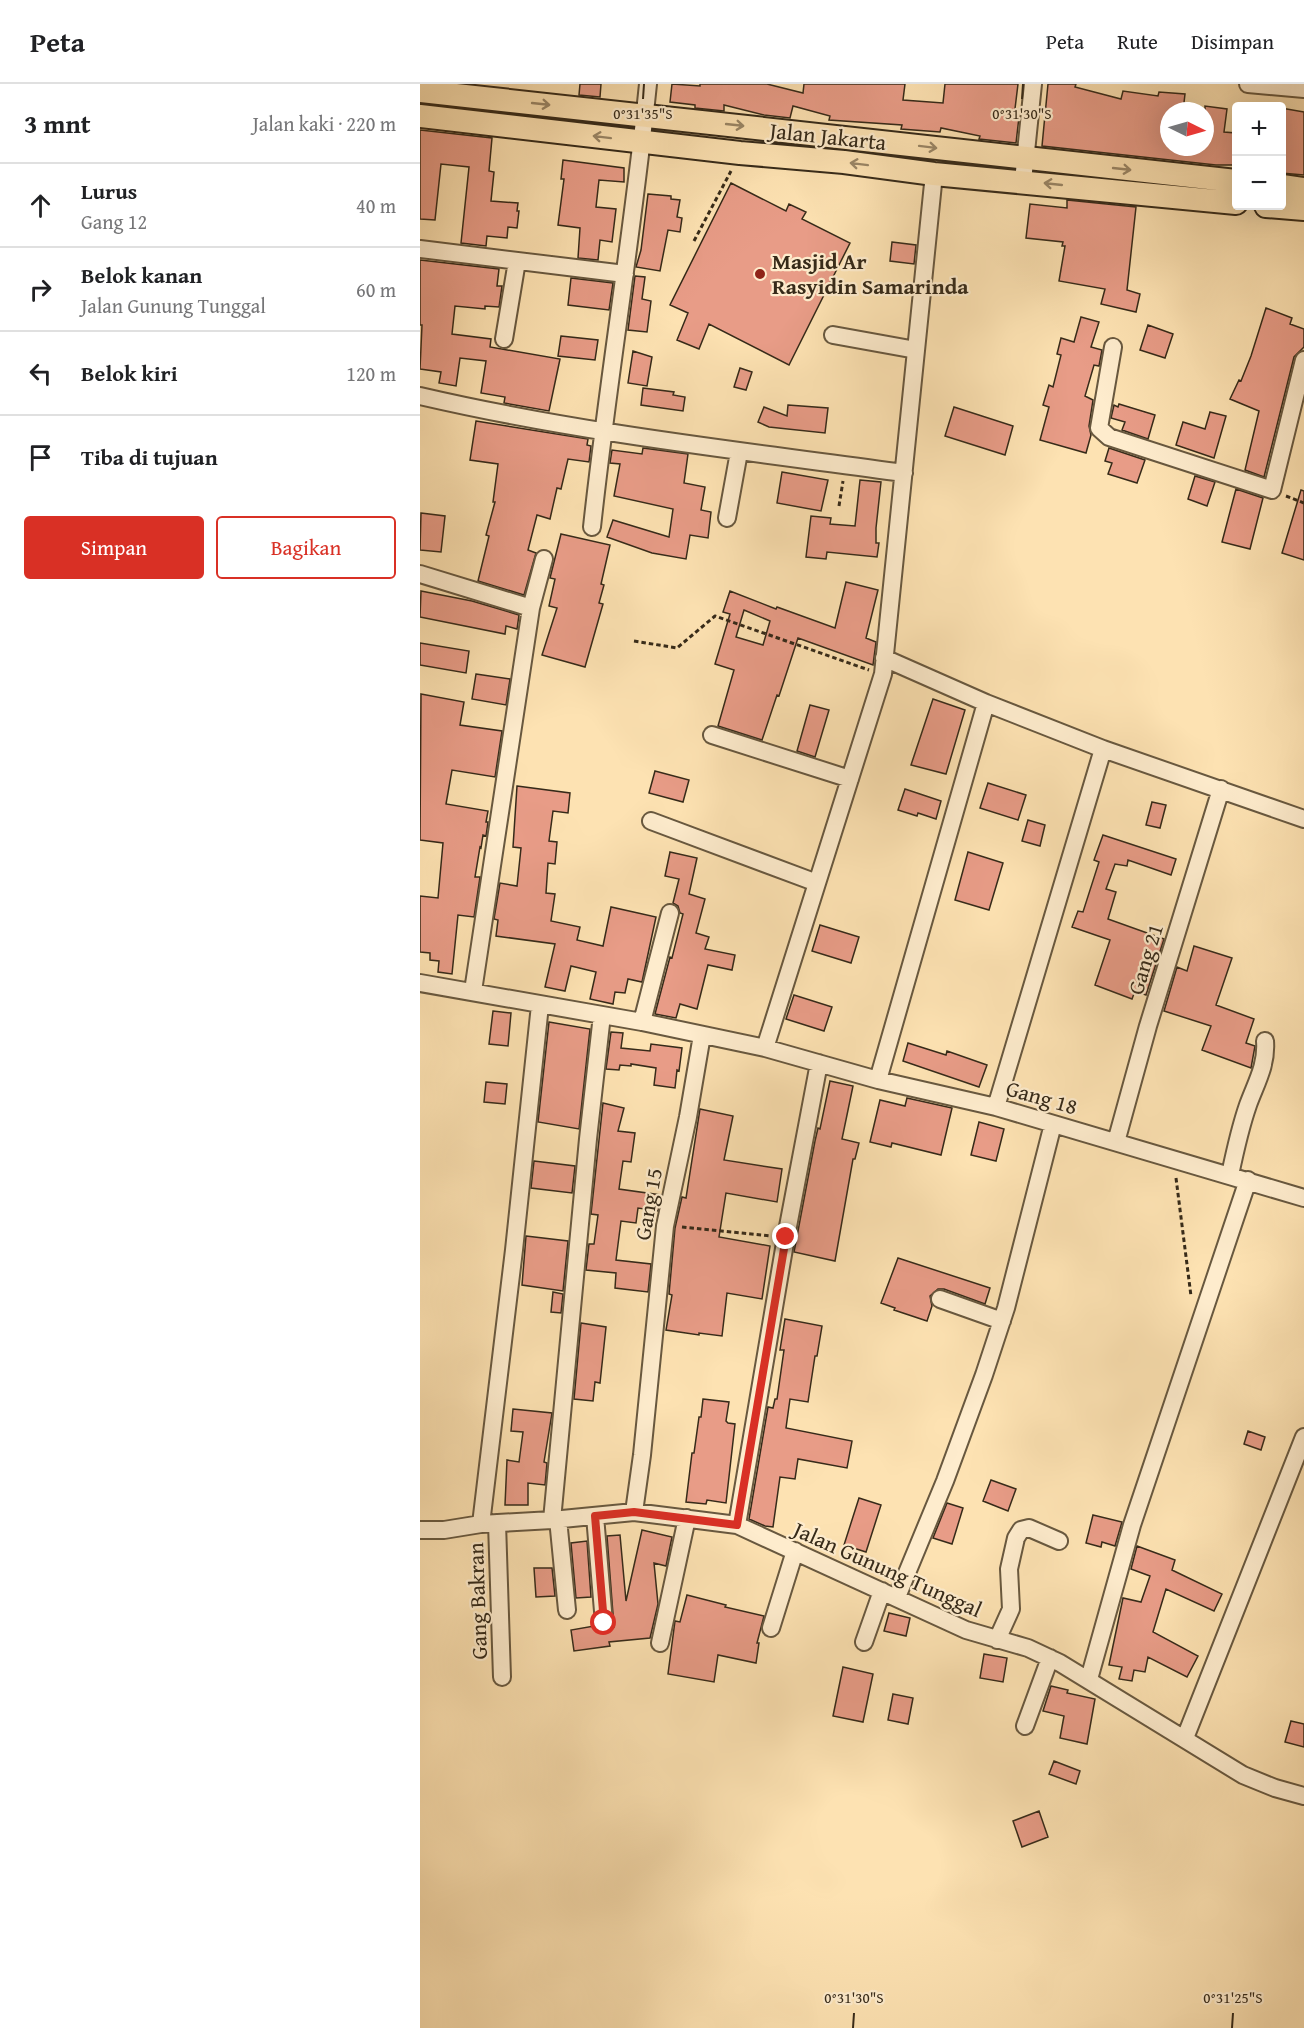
<!DOCTYPE html>
<html lang="id">
<head>
<meta charset="utf-8">
<style>
  body { margin:0; font-family:"Gentium Book Plus",serif; background:#f6f6f6; color:#202124 }
  .controls { position:absolute; right:18px; top:18px; display:grid; overflow:hidden; border-radius:6px; box-shadow:0 6px 24px #0002 }
  .controls button { width:54px; height:54px; display:grid; place-items:center; padding:0; border:0; border-bottom:2px solid #e0e0e0; background:#fff; color:#202124; font:30px sans-serif }
  .compass { position:absolute; left:740px; top:18px; width:54px; height:54px; border-radius:50%; background:#fff; box-shadow:0 6px 24px #0002; rotate:95deg }
  .stop { position:absolute; width:18px; height:18px; margin:-14px; border:4px solid #d93025; border-radius:50%; background:#fff }
  .stop.end { background:#d93025; border-color:#fff; box-shadow:0 2px 6px #0008 }
  .list { margin:0; padding:0; list-style:none }
  h2 { display:flex; justify-content:space-between; align-items:center; height:78px; margin:0; padding:0 24px; font-size:26px }
  h2 small { font-size:20px; font-weight:400; color:#757577 }
  .list li { display:grid; grid-template-columns:39px 1fr auto; gap:18px; align-items:center; box-sizing:border-box; height:84px; padding:0 24px; border-top:2px solid #e0e0e0 }
  .list b { display:block; font-size:22px; white-space:nowrap }
  .list p { margin:0; font-size:20px; white-space:nowrap; color:#757577 }
  .list em { font-size:20px; font-style:normal; color:#757577 }
  .actions { display:flex; gap:12px; padding:18px 24px }
  .actions a { flex:1; padding:14px 0; border:2px solid #d93025; border-radius:6px; text-align:center; font-size:21px; color:#d93025 }
  .actions .main { background:#d93025; color:#fff }
  .icon { flex:none; width:33px; height:33px; fill:none; stroke:currentColor; stroke-width:2; stroke-linecap:round; stroke-linejoin:round }
  .map { position:relative; flex:none; width:884px; height:1944px; overflow:hidden }
  header { display:flex; align-items:center; gap:36px; box-sizing:border-box; height:84px; padding:0 30px; background:#fff; border-bottom:2px solid #e0e0e0 }
  header strong { font-size:28px }
  nav { display:flex; gap:33px; margin-inline-start:auto; font-size:21px }
  main { display:flex }
  aside { flex:1; background:#fff }
  .map>svg:first-child { display:block }
  .building { fill:#e89c87; stroke:#362a19; stroke-width:1.5; fill-rule:evenodd }
  .lines { fill:none; stroke-linecap:round; stroke-linejoin:round }
  .minor-casing { stroke:#68583f; stroke-width:20 }
  .major-casing { stroke:#362a19; stroke-width:26 }
  .path { stroke:#362a19; stroke-width:3; stroke-dasharray:4.5 3; stroke-linecap:butt }
  .minor { stroke:#feeccd; stroke-width:16 }
  .major { stroke:#fde2b2; stroke-width:22 }
  .oneway { stroke:#9a8666 }
  .route { stroke:#d93025; stroke-width:8 }
  .ticks { fill:none; stroke:#362a19; stroke-width:2 }
  .poi-dot { fill:#8f2418; stroke:#feeccd; stroke-width:2 }
  .labels { text-anchor:middle; dominant-baseline:central; stroke-width:4.5; stroke-linejoin:round; paint-order:stroke }
  .street-label { font-size:22px; fill:#362a19; stroke:#feeccd }
  .poi-label { font-size:22px; font-weight:bold; fill:#362a19; stroke:#feeccd; text-anchor:start }
  .ticks-label { font-size:15px; text-anchor:middle; fill:#362a19; stroke:#feeccd; stroke-width:4.5; stroke-linejoin:round; paint-order:stroke }
</style>
</head>
<body>
<header>
<strong>Peta</strong>
<nav><a>Peta</a><a>Rute</a><a>Disimpan</a></nav>
</header>
<main>
<aside>
<h2>3 mnt<small>Jalan kaki · 220 m</small></h2>
<ul class="list">
<li><svg class="icon" aria-label="ahead" viewBox="0 0 24 24"><path d="M12 20V5M6 11l6-6 6 6"/></svg><div><b>Lurus</b><p>Gang 12</p></div><em>40 m</em></li>
<li><svg class="icon" aria-label="right" viewBox="0 0 24 24"><path d="M7 20v-9h11M14 6l5 5-5 5"/></svg><div><b>Belok kanan</b><p>Jalan Gunung Tunggal</p></div><em>60 m</em></li>
<li><svg class="icon" aria-label="left" viewBox="0 0 24 24"><path d="M17 20v-9H6M10 6l-5 5 5 5"/></svg><div><b>Belok kiri</b></div><em>120 m</em></li>
<li><svg class="icon" aria-label="arrive" viewBox="0 0 24 24"><path d="M6 21V4h12l-3 4 3 4H6"/></svg><div><b>Tiba di tujuan</b></div></li>
</ul>
<div class="actions"><a class="main">Simpan</a><a>Bagikan</a></div>
</aside>
<div class="map">
<svg width="884" height="1944" viewBox="0 0 884 1944">
  <rect width="100%" height="100%" fill="#fde2b2"/>
  <filter id="stains"><feTurbulence type="fractalNoise" baseFrequency=".00333" numOctaves="4"/><feColorMatrix values="0 0 0 0 .2 0 0 0 0 .09 0 0 0 0 .02 0 0 0 .5 -.17"/></filter>
  <radialGradient id="worn" r=".72"><stop offset=".6" stop-color="#630" stop-opacity="0"/><stop offset="1" stop-color="#630" stop-opacity=".3"/></radialGradient>
  <path class="building" d="M160 0H181L180 13 159 11Z
    M252 0 280 2V0H347L383 9 384 0H485L483 16 523 19 525 0H598L594 33H599L596 59 559 55 560 52 521 44 520 48 481 45 482 41 409 36 410 32 373 22 370 34 344 31 304 21V27L275 24V21L250 18Z
    M628 0H656L655 3 701 15 703 7 738 12 739 8 765 10 763 27H749V63H785V22L807 25 804 48 816 49V81H796L622 62Z
    M861 24 884 28V91L861 89Z
    M0 46 72 54 69 87 74 88 71 117 98 119 97 127H99L97 144 88 143 87 154 67 152 66 162 41 159 49 83 21 80 15 136 0 135Z
    M143 76 204 84V98L179 96 176 123 196 125 192 158 180 156 178 176 158 174 160 144 138 141 144 95H141Z
    M311 99 366 127 369 120 386 128 382 135 430 159 369 281 289 240 279 265 257 256 268 229 250 221Z
    M228 110 251 112V115L260 116 257 133 262 134 260 148 248 146 240 187 216 183 221 166Z
    M647 116 716 123 707 206 720 210 716 228 681 220 685 205 639 197 645 162H642L643 158 606 154 610 120 647 124Z
    M472 158 496 161 494 180 470 177Z
    M0 176 79 185 77 202H82L79 223 65 222V225L35 222 32 250 71 255 70 263 140 275 129 327 84 319 85 313 61 309 66 277 40 274 36 302 19 299 21 288 0 285 2 241H0Z
    M215 192 225 193 222 215 231 217 227 248 208 246Z
    M151 194 193 199 189 226 148 221Z
    M846 224 872 234 870 240 884 245V263L874 273 844 393 825 386 839 327 810 315 819 296 821 297 831 272Z
    M661 233 679 238 671 263 682 266 679 282 674 281 665 312 673 316 669 342 671 351 666 369 620 356 629 323 623 321 629 301 633 303 641 271 637 270 641 254 654 258Z
    M728 241 753 250 745 274 720 266Z
    M141 252 178 256 175 276 138 272Z
    M213 267 232 273 227 302 208 299Z
    M320 284 332 288 326 306 314 303Z
    M223 304 254 308 253 311 265 313 263 327 221 321Z
    M699 320 735 331 728 355 702 346 705 338 691 334 694 321 698 323Z
    M368 321 408 324 405 349 349 343 338 338 344 323 367 332Z
    M534 323 593 342 585 371 525 352Z
    M790 328 806 332 794 374 756 361 763 338 785 345Z
    M56 337 168 355 167 361 171 362 169 378 148 375 141 405 137 404 130 435 117 431 108 466 116 469 104 511 58 497 69 452 66 451 75 418H73L78 380 50 376Z
    M223 364 268 370 264 399 285 403 281 426 291 428 288 454 270 451 266 475 232 469 187 453 193 436 249 453 253 425 194 412 200 380 190 379 192 366 222 370Z
    M689 364 725 376 717 399 688 390 692 379 685 377Z
    M362 388 408 396 401 427 357 419Z
    M775 392 795 398 787 422 768 415Z
    M440 396 461 398 456 444V459H459L457 473 407 468 406 475 386 473 391 432 411 434 410 440 435 442Z
    M816 405 843 414 830 465 802 458Z
    M881 406 884 407V476L862 469Z
    M1 429 25 432 21 468 0 466Z
    M141 450 190 461 181 500 184 501 179 519 183 520 165 583 122 571 137 524 129 522 135 495 130 494Z
    M426 498 458 506 446 554 456 558 453 581 378 554 359 612 357 611 342 656 298 642 314 586 295 580 310 530 303 528 310 507 356 525 357 523 415 544ZM324 526 350 537 343 561 316 553Z
    M1 507 52 517 99 531 97 545 86 542 85 550 0 533Z
    M0 559 49 567 46 589 0 581Z
    M56 590 90 595 86 621 52 615Z
    M1 610 44 618 40 641 82 647 75 693 32 686 26 720 68 727 66 738H68L66 752 63 751 61 764 60 763 55 793H60L54 833 38 831 32 890 18 888 19 877 10 876V869L0 868V812L18 814 23 759 0 756Z
    M513 615 545 626 526 690 491 681Z
    M390 621 409 626 395 673 377 667Z
    M235 687 269 696 263 718 229 709Z
    M568 699 606 711 598 736 560 724Z
    M97 702 150 709 148 729 133 727 129 757 137 758 135 780 128 779 126 809 135 810 131 837 160 843 157 856 183 862 191 823 236 833 222 898 208 895 205 909 195 908 193 920 170 915 176 888 151 882 145 907 125 903 135 860 76 852 78 836 74 835 80 799 97 802 101 764 93 763Z
    M485 705 521 717 516 735 498 729 497 732 478 726Z
    M732 718 746 721 740 744 726 741Z
    M608 736 625 741 620 762 602 757Z
    M683 751 756 775 751 791 708 776 707 782 695 780 686 805 696 808 688 835 744 855 726 911 715 907 712 915 675 901 690 856 652 843 658 827 663 828 679 778 674 776Z
    M250 768 277 774 269 810 285 815 276 849 289 853 285 865 315 871 312 886 288 881 277 925 260 920 256 934 235 930 250 873 252 874 263 830 260 829 258 822 253 819 259 795 245 792Z
    M548 768 583 779 569 826 535 816Z
    M400 841 439 853 431 879 392 867Z
    M774 862 812 874 796 921 834 935 826 959 835 962 831 984 782 966 791 942 744 927 757 883 767 887Z
    M374 911 412 923 404 947 366 935Z
    M73 927 91 929 88 962 69 960Z
    M129 938 170 945 159 1045 118 1038Z
    M191 948 203 949 201 964 230 967 231 960 262 964 259 987 257 986 255 1004 234 1001 236 984 211 980V982L200 981 199 986 186 985Z
    M488 959 526 971 527 967 567 981 559 1003 483 977Z
    M410 997 433 1002 422 1055 439 1059 435 1075H433L415 1177 374 1168 395 1057 398 1044 400 1045Z
    M66 998 87 1000 85 1020 64 1018Z
    M487 1014 532 1024 521 1071 472 1059 471 1063 450 1058 460 1016 485 1022Z
    M183 1019 204 1024 198 1047 215 1049 211 1078 203 1077 199 1105 241 1111 238 1127 218 1124 216 1139 201 1137 196 1176 231 1180 228 1208 195 1204 196 1189 166 1186 169 1160H174L178 1131 171 1130Z
    M280 1025 313 1032 304 1076 362 1085 357 1118 306 1109 299 1153 350 1162 342 1215 307 1209 302 1252 279 1249V1251L246 1246 252 1211 249 1210 255 1144 262 1113 266 1114Z
    M559 1038 584 1045 576 1077 551 1071Z
    M114 1077 155 1082 152 1109 111 1104Z
    M106 1152 148 1157 143 1207 102 1201Z
    M478 1174 570 1204 565 1220 524 1205H518L510 1212 512 1222 507 1237 474 1226 475 1224 461 1219Z
    M133 1208 143 1210 141 1229 131 1228Z
    M365 1235 402 1242 397 1272H395L388 1318 370 1315 366 1344 432 1357 427 1384 378 1375 375 1395 360 1393 353 1443 345 1442 329 1435 348 1323 353 1324 355 1315H357L364 1266H360Z
    M161 1239 186 1243 180 1299 175 1298 173 1317 154 1315Z
    M283 1315 309 1318 306 1337 308 1339 315 1340 306 1419 287 1416 286 1420 266 1418 272 1369H274L279 1333H281Z
    M93 1325 132 1329 124 1378 127 1379 125 1401 108 1399V1421H85L87 1376 99 1378 103 1348 91 1347Z
    M828 1347 845 1353 841 1366 824 1360Z
    M571 1396 596 1405 588 1427 563 1417Z
    M439 1414 461 1421 446 1468 424 1461Z
    M527 1419 543 1424 532 1460 513 1454Z
    M673 1431 702 1438 695 1462 682 1458 681 1463 666 1459Z
    M222 1446 252 1453 246 1482 234 1479 238 1520 230 1554 189 1558 190 1562 154 1567 151 1546 174 1542 179 1548 184 1549 189 1548 194 1543 187 1452 200 1451 206 1517Z
    M167 1457 171 1513 156 1514 151 1459Z
    M717 1462 755 1476 752 1486 802 1510 794 1527 746 1505 733 1548 778 1572 767 1593 728 1573 725 1588 714 1586 712 1597 699 1595 702 1583 689 1581 703 1514 721 1518 730 1492 711 1485Z
    M114 1484H132L135 1512 116 1513Z
    M267 1511 306 1521 305 1523 344 1532 337 1559H339L336 1579 298 1571 294 1598 248 1590 255 1537 260 1538Z
    M469 1529 490 1534 486 1552 464 1547Z
    M564 1570 587 1574 583 1598 560 1594Z
    M423 1583 453 1590 443 1638 413 1632Z
    M631 1602 648 1606 647 1609 675 1615 667 1660 640 1654 644 1632 623 1627Z
    M473 1610 493 1614 488 1640 468 1636Z
    M871 1637 884 1640V1663L865 1658Z
    M634 1677 660 1687 656 1700 629 1690Z
    M619 1727 628 1753 602 1763 593 1737Z"/>
  <g class="lines">
    <g class="minor-casing">
      <path id="minor" d="M828 0 884 5
        M603 97 613 0
        M0 165 205 190
        M413 251 496 266
        M84 255 97 177
        M693 263 679 344 689 353 852 406 884 276
        M0 312C159 349 322 367 484 389
        M307 434 319 368
        M172 443C188 295 213 148 228 0
        M0 490 111 524 53 907
        M111 524 124 475
        M464 574 566 619 683 665 576 1023
        M292 651 430 695
        M683 665 884 735
        M231 737 397 799
        M0 899 222 938 345 964 458 996 576 1023 884 1114
        M222 938 250 829
        M345 964 463 590 514 90
        M458 996 566 619
        M696 1058 728 942 801 705
        M810 1091C815 1067 820 1044 828 1021 836 999 847 981 845 957
        M520 1215 582 1237
        M214 1428 222 1371 245 1142 268 1033 282 951
        M175 1432 184 1539
        M138 1435 147 1526
        M132 1436 168 1055 182 931
        M77 1439 82 1593
        M61 1440 94 1166 120 921
        M317 1441 366 1153 399 979
        M0 1446H24L61 1440 132 1436 214 1428 317 1441 546 1546 608 1564 640 1579 823 1691 855 1704 884 1712
        M477 1513 525 1397 564 1291 586 1224 633 1040
        M351 1544 375 1467
        M577 1556 591 1525 589 1485 596 1454 601 1446 609 1444 639 1457
        M444 1558 462 1507
        M240 1559 267 1434
        M669 1595 712 1441 828 1096
        M605 1642 630 1574
        M765 1654 884 1353"/>
    </g>
    <g class="major-casing">
      <path id="major" d="M0 7 816 97
        M0 32 320 69 424 78 514 90 816 119
        M862 102 884 105
        M846 122 884 125"/>
    </g>
    <path class="path" d="M274 157 311 87
      M866 412 884 419
      M419 422 423 397
      M214 557 257 564 295 532 449 586
      M756 1094 771 1212
      M262 1143 351 1152"/>
    <use href="#minor" class="minor"/>
    <use href="#major" class="major"/>
  </g>
  <defs><path id="oneway-shaft" d="M-6 0H5M1.5-3L5.5 0L1.5 3" fill="none" stroke-width="1.6" stroke-linecap="round" stroke-linejoin="round" transform="scale(1.5)"/></defs>
  <g class="oneway">
    <use href="#oneway-shaft" transform="translate(121 20) rotate(6)"/>
    <use href="#oneway-shaft" transform="translate(315 41) rotate(6)"/>
    <use href="#oneway-shaft" transform="translate(182 53) rotate(-173)"/>
    <use href="#oneway-shaft" transform="translate(508 63) rotate(7)"/>
    <use href="#oneway-shaft" transform="translate(439 80) rotate(-173)"/>
    <use href="#oneway-shaft" transform="translate(702 85) rotate(6)"/>
    <use href="#oneway-shaft" transform="translate(633 100) rotate(-174)"/>
  </g>
  <g class="lines">
    <path class="route" d="M184 1539 175 1432 214 1428 317 1441 366 1153"/>
  </g>
  <path class="ticks" d="M223 15 224 0M602 15 603 0M433 1944 434 1929M812 1944 813 1929"/>
  <circle class="poi-dot" cx="340" cy="190" r="6"/>
  <g class="labels">
    <g class="street-label">
      <text transform="translate(408 52) rotate(6)">Jalan Jakarta</text>
      <text transform="translate(725 875) rotate(-73)">Gang 21</text>
      <text transform="translate(622 1013) rotate(16)">Gang 18</text>
      <text transform="translate(228 1120) rotate(-80)">Gang 15</text>
      <text transform="translate(468 1485) rotate(24)">Jalan Gunung Tunggal</text>
      <text transform="translate(57 1517) rotate(-92)">Gang Bakran</text>
    </g>
    <g class="poi-label">
      <text x="352" y="177">Masjid Ar<tspan x="352" dy="25">Rasyidin Samarinda</tspan></text>
    </g>
  </g>
  <g class="ticks-label">
    <text x="223" y="35">0°31'35"S</text>
    <text x="602" y="35">0°31'30"S</text>
    <text x="434" y="1919">0°31'30"S</text>
    <text x="813" y="1919">0°31'25"S</text>
  </g>
  <rect width="100%" height="100%" filter="url(#stains)"/>
  <rect width="100%" height="100%" fill="url(#worn)"/>
</svg>
<div class="controls">
<button>+</button>
<button>−</button>
</div>
<svg class="compass" viewBox="-18 -18 36 36"><path d="M0-13l5 13h-10z" fill="#e53935"/><path d="M0 13l5-13h-10z" fill="#757577"/></svg>
<div class="stop" style="left:184px;top:1539px"></div>
<div class="stop end" style="left:366px;top:1153px"></div>
</div>
</main>
</body>
</html>
